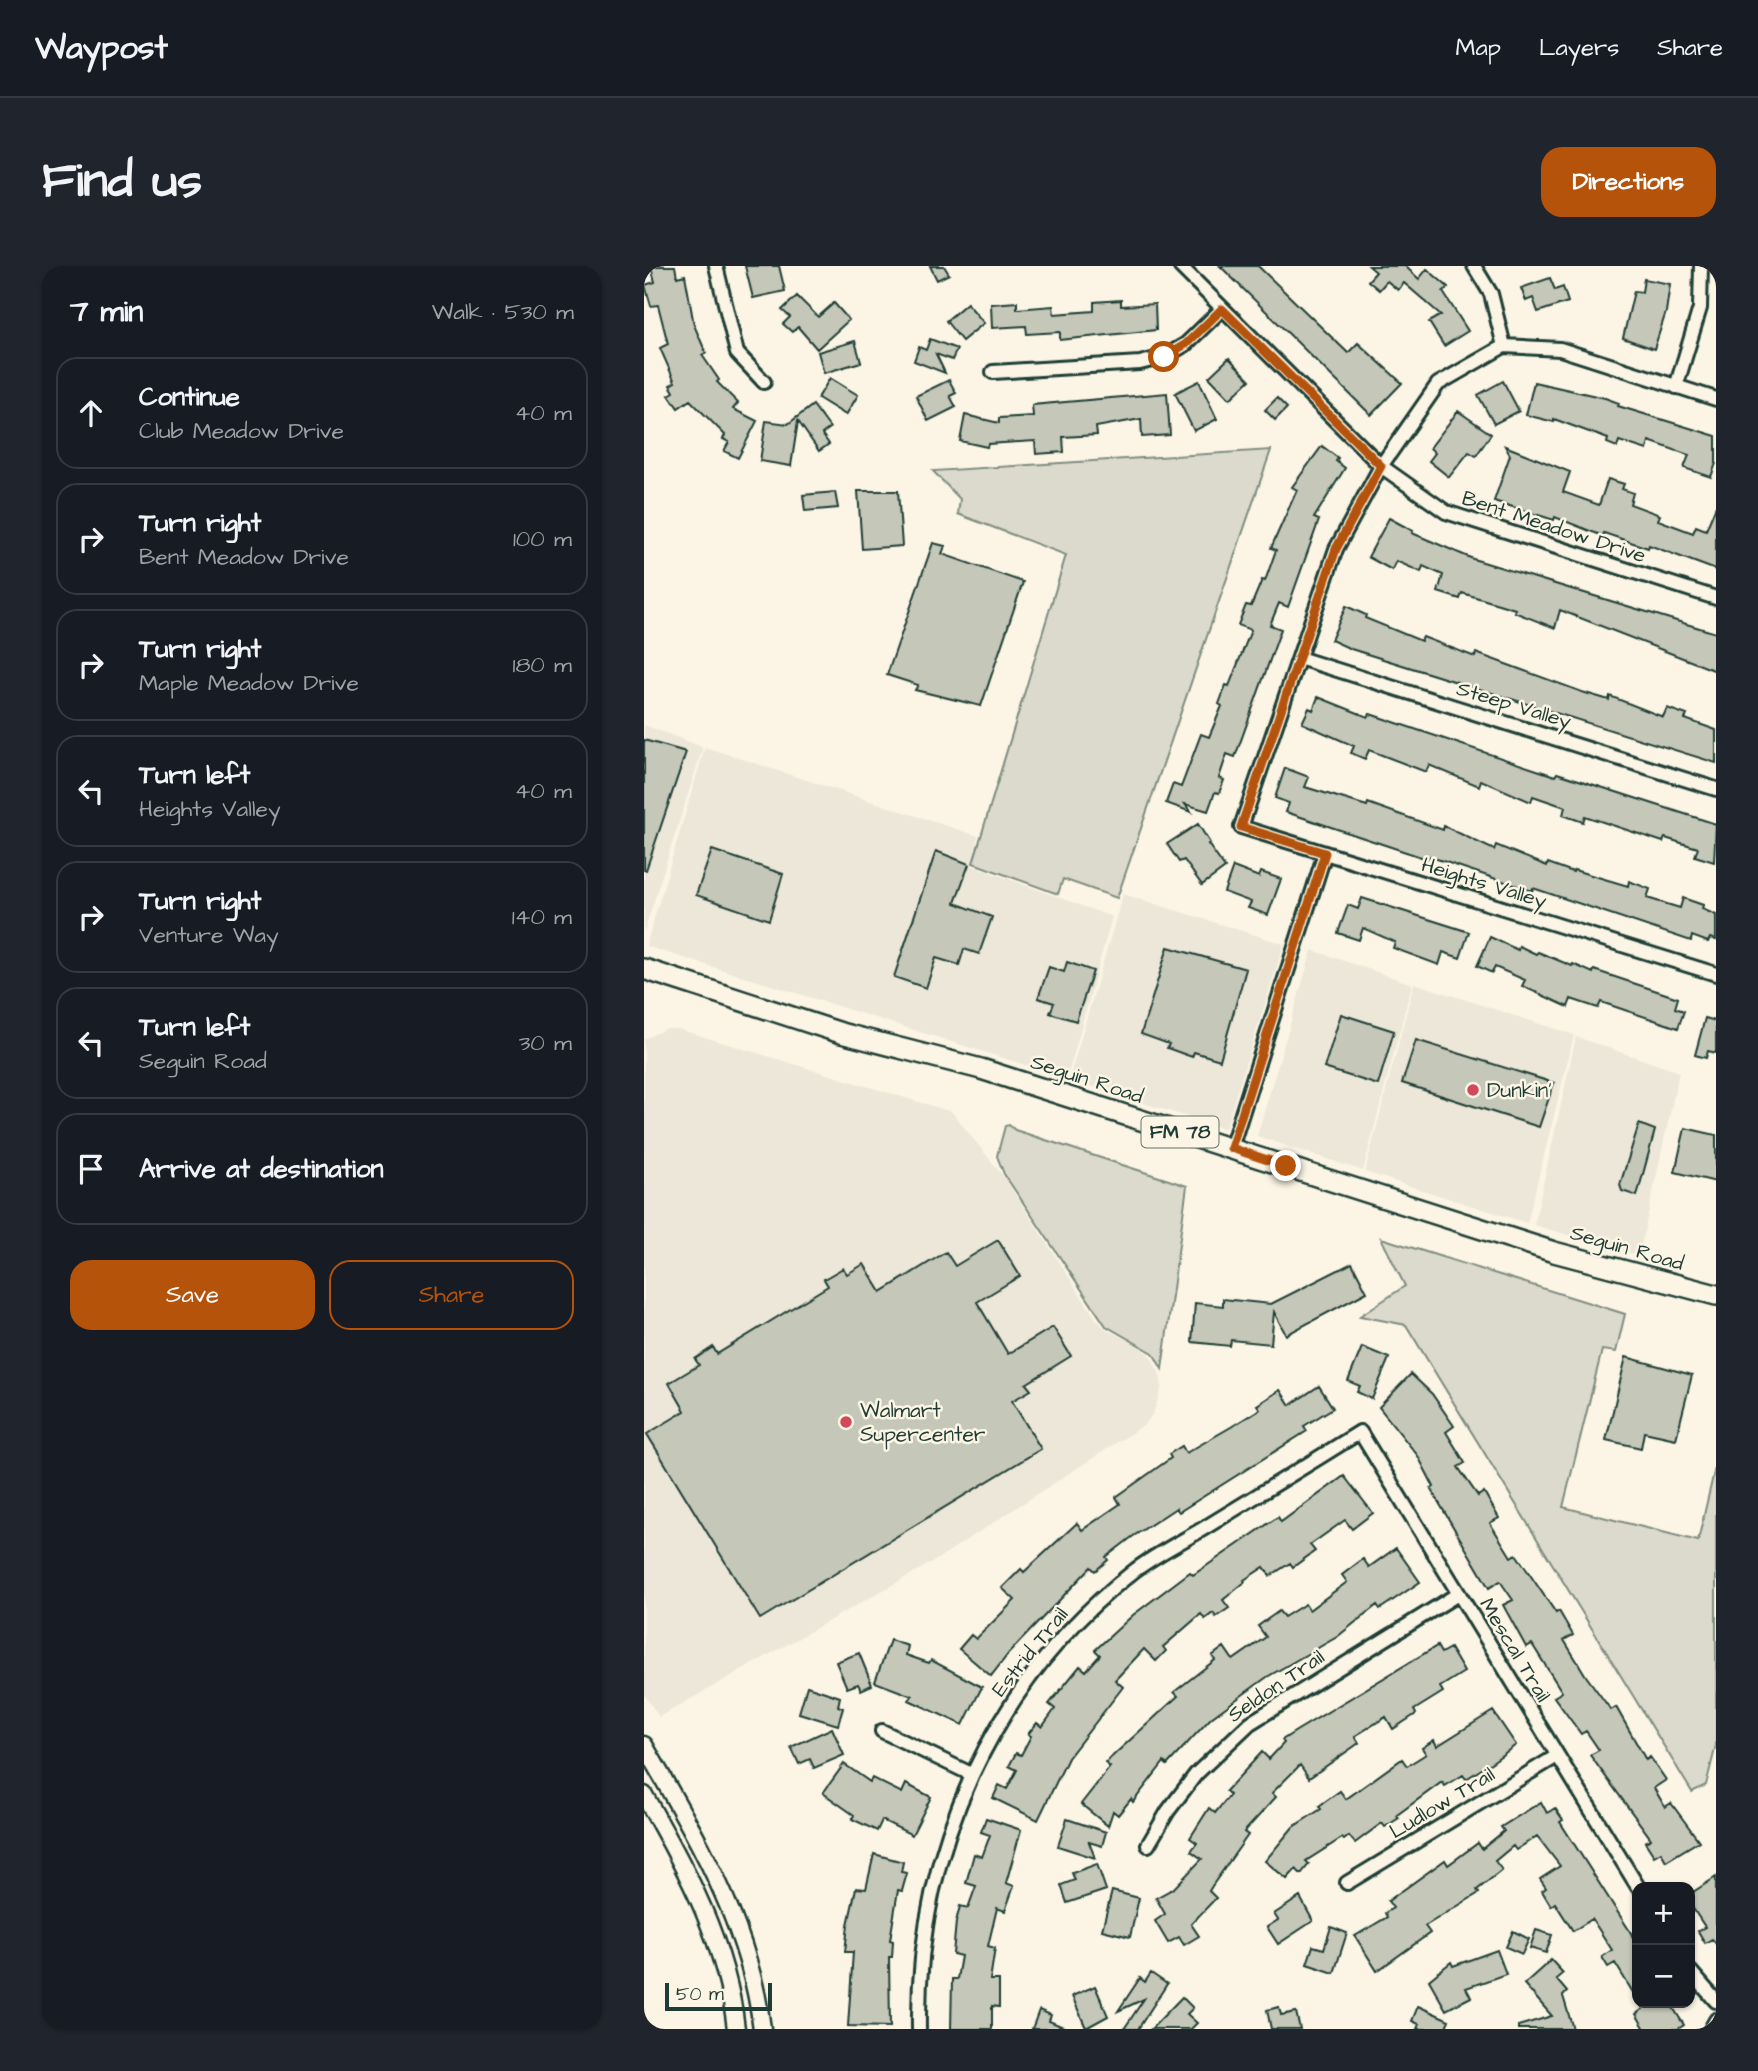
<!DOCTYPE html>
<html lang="en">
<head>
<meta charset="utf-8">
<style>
  body { margin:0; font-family:"Architects Daughter",sans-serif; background:#20242c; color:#f1f3f6 }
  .controls { position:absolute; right:21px; bottom:21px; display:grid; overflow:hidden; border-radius:14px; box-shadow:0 2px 5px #0004 }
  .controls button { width:63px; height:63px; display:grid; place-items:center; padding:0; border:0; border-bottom:2px solid #363941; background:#171b24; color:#f1f3f6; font:35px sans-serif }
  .scale { position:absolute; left:21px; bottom:18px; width:107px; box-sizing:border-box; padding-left:7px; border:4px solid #1f3d34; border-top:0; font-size:19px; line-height:24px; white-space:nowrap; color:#1f3d34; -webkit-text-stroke:5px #fcf5e5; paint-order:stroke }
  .stop { position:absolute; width:21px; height:21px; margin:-16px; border:5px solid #b45309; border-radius:50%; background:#fff }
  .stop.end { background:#b45309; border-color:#fff; box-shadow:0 2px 7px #0008 }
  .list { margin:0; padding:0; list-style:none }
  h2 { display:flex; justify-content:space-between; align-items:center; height:91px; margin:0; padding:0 28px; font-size:30px }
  h2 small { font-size:23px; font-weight:400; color:#9ea1a6 }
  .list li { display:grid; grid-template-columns:46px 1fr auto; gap:21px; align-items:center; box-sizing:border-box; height:112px; margin:0 14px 14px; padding:0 14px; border:2px solid #363941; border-radius:21px }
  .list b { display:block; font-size:26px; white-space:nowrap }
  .list p { margin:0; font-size:23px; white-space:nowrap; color:#9ea1a6 }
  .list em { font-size:23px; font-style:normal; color:#9ea1a6 }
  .actions { display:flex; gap:14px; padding:21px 28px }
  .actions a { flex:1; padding:16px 0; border:2px solid #b45309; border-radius:21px; text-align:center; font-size:24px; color:#b45309 }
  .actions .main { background:#b45309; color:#fff }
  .icon { flex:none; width:38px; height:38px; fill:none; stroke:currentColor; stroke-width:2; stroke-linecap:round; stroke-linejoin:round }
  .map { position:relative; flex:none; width:1072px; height:1763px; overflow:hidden; border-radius:21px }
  header { display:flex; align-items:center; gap:42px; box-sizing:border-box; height:98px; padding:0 35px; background:#171b24; border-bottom:2px solid #363941 }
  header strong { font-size:33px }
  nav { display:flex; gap:38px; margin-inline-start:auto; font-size:24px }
  .intro { display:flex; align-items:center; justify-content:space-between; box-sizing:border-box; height:168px; padding:0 42px }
  h1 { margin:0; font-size:49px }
  .button { padding:18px 32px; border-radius:21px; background:#b45309; color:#fff; font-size:24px; font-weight:700 }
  main { display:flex; gap:42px; padding:0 42px }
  aside { flex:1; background:#171b24; border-radius:21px; box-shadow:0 2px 5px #0004 }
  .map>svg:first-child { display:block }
  .built { fill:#ece7d8 }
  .green { fill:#dcdacc; stroke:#7e8c80; stroke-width:2 }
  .building { fill:#c5c7b9; stroke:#1f3d34; stroke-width:2 }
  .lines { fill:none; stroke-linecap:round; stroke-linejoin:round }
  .minor-casing { stroke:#1f3d34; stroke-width:18 }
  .tertiary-casing { stroke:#1f3d34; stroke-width:21 }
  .primary-casing { stroke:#1f3d34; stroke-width:24 }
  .minor { stroke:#fcf5e5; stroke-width:12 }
  .tertiary { stroke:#fcf5e5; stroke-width:16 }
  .primary { stroke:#fcf5e5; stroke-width:19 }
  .route { stroke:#b45309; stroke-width:9 }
  .poi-dot { fill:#d1495b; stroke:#fcf5e5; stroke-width:2.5 }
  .labels { text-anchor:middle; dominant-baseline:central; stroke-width:5; stroke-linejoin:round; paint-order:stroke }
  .shield { fill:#fcf5e5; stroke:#617469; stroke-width:2 }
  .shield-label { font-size:19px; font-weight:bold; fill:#1f3d34 }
  .street-label { font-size:21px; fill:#1f3d34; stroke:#fcf5e5 }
  .poi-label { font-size:21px; fill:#1f3d34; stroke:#fcf5e5; text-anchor:start }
</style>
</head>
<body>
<header>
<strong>Waypost</strong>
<nav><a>Map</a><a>Layers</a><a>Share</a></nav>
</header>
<div class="intro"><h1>Find us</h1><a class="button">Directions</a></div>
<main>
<aside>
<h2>7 min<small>Walk · 530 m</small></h2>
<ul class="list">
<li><svg class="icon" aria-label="ahead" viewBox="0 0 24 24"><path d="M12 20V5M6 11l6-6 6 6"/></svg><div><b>Continue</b><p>Club Meadow Drive</p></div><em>40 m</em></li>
<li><svg class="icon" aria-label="right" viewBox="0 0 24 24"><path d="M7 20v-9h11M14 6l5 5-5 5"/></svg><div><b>Turn right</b><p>Bent Meadow Drive</p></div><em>100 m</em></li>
<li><svg class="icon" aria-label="right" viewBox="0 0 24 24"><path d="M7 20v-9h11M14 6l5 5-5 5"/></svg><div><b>Turn right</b><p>Maple Meadow Drive</p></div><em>180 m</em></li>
<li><svg class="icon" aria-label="left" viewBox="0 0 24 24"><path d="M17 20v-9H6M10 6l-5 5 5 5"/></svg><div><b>Turn left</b><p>Heights Valley</p></div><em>40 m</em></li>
<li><svg class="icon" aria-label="right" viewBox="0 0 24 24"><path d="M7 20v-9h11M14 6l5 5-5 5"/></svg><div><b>Turn right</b><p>Venture Way</p></div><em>140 m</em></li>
<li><svg class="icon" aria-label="left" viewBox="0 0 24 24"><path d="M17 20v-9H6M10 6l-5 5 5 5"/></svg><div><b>Turn left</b><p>Seguin Road</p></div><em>30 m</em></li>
<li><svg class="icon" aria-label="arrive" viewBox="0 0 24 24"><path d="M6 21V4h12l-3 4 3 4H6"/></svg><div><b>Arrive at destination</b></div></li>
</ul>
<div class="actions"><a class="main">Save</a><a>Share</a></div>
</aside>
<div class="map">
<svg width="1072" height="1763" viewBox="0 0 1072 1763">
  <rect width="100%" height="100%" fill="#fcf5e5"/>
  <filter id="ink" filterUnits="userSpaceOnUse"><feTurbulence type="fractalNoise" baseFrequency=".0143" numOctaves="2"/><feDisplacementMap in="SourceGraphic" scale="14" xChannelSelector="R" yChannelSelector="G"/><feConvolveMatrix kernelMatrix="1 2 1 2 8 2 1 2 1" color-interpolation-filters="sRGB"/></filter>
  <g filter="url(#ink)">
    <path class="built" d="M0 459 59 481 0 666Z
      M61 481 334 570 327 599 468 651 423 812 2 680Z
      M479 628 640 678 581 863 425 813Z
      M668 684 768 718 719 905 613 870Z
      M770 717 930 769 883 957 721 906Z
      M21 763H34L308 846 362 914 452 1053 463 1064 496 1080 506 1090 515 1106 518 1120 509 1148 500 1159 287 1297 15 1451 0 1428V773Z
      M932 771 1035 806 995 990 890 959Z"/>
    <path class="green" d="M627 184 473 632 419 613 414 628 329 597 422 289 314 248 316 233 289 205Z
      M365 859 371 864 543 920 518 1103 509 1087 462 1060 360 908 353 890 361 860Z
      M737 972 981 1048 972 1086 958 1084 919 1241 1054 1275 1072 1197V1479L1062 1519 1048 1526 762 1059 716 1050 761 1020Z"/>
    <path class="building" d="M7 0H31L33 11 41 9 50 59 62 87 58 89 75 114 73 116 94 137 89 143 113 155 94 192 80 185 85 176 79 173 81 169 46 134 34 142 25 129 30 126 26 119 31 116 16 82 24 78 14 39 7 40 1 19 11 16Z
      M101 0H135L141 25 109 32Z
      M286 0H300L305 8 293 14Z
      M576 0H614L704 87 714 77 758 117 727 149Z
      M725 0H761L775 13 783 3 804 21 799 26 824 65 800 80 785 56 797 49 760 17 754 24 743 15 735 24 724 15 732 6Z
      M906 12 911 24 919 21 924 36 894 46 889 32 882 35 877 22Z
      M1000 13 1026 18 1022 46 1010 83 979 72 990 25 998 26Z
      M153 30 174 51 190 37 205 54 173 83 154 61 148 66 139 58 146 51 138 44Z
      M477 34V40L511 38 512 64 416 74V66L383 68 382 60 348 62 347 38 373 36V43L409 40 410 48 450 45V36Z
      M323 37 340 57 318 75 302 55Z
      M286 73 313 83 308 94 292 88 301 107 270 95 275 81 282 84Z
      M211 75 217 96 180 107 174 86Z
      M585 92 606 114 586 133 565 111Z
      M186 112 214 129 202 149 174 132Z
      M305 114 312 127 306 130 312 141 284 155 272 130Z
      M555 115 573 153 550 165 531 127Z
      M859 115 875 145 850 158 834 129Z
      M890 116 961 132 975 137 974 140 1072 170V197L1067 211 1040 202 1045 189 1005 175 1003 184 975 175 973 181 963 177 964 173 910 153V156L882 149Z
      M523 127 526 169 498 171 497 153 452 161 453 169 419 171 420 186 392 188 391 175 344 178 343 181 316 175 321 149 355 157V152L389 150 388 139Z
      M633 132 643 142 631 154 621 144Z
      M169 139 186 162 178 168 185 178 175 185 154 155 147 200 116 195 122 155 144 158Z
      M814 145 847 168 832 190 825 186 805 211 785 195 791 187 786 182Z
      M678 180 694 192 692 195 701 202 670 252 675 254 644 341 635 337 626 359 637 363 591 491 583 488 575 512 580 514 575 527 571 526 564 545 541 538 547 546 522 537 529 518 537 521 557 468 565 471 578 440 575 438 582 419 585 420 607 364 594 359 602 339 607 340 618 314 621 315 632 284 627 282 653 224 648 221Z
      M861 180 926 206 919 226 955 239 964 213 980 218 978 223 989 227 986 238 1016 249 1014 254 1049 267 1052 260 1062 264 1072 240V304L1005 279 1004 282 960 267 959 270 946 265 911 251 910 254 850 235 866 189Z
      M214 225H254L258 280 218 283Z
      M191 226 194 242 161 245 159 229Z
      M745 252 769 265 768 267 829 293 1072 367V405L916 344 911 362 870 346 871 343 818 327 816 333 794 326 799 309 779 300 777 306 752 295 748 304 724 291Z
      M289 277 301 280 298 288 379 316 337 440 271 424 274 419 243 409Z
      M702 340 722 349 721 352 777 375 779 371 831 391 832 387 938 426 965 434 966 430 1019 451 1023 442 1043 449 1041 453 1072 464V497L707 383 687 374Z
      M674 431 724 451 726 448 911 510 913 507 1072 558 1070 596 1051 590 1054 582 1021 572 1019 576 941 550 939 556 919 549 921 541 889 530 887 536 837 514 835 520 785 499 782 506 725 484 721 493 707 487 710 480 658 457 665 442 669 444Z
      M0 474 42 486 2 604H0Z
      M641 502 665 511 661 521 723 540 724 537 799 564 800 560 850 584 852 579 903 600 904 597 929 606 930 604 984 620 985 615 1006 623 1003 632 1036 642 1039 632 1059 639 1058 643 1072 649V674L1066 672 1064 676 1048 670 1047 675 889 622 888 625 784 590 783 593 642 546 645 537 631 532Z
      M554 558 566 577 564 578 581 602 558 619 540 594 535 596 523 578Z
      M68 584 139 608 125 654 52 629Z
      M292 585 325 598 311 637 348 651 335 688 320 683 315 699 292 692 282 722 250 711Z
      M589 601 615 611 617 606 637 613 624 649 604 642 607 636 580 626Z
      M718 632 825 666 816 692 799 686 795 699 749 682 751 676 719 662 715 674 694 667 704 639 714 643Z
      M846 671 874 684 875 680 892 688 894 686 928 700 929 698 949 707 950 704 1034 732 1031 742 1040 745 1034 762 957 736 954 742 927 733 924 741 878 720 881 714 851 701 848 707 833 700Z
      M524 681 602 703 576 794 550 786 548 791 523 782 525 778 497 768Z
      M423 696 449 705 432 755 406 747 410 737 394 732 405 701 420 706Z
      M697 748 750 765 734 819 680 802Z
      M1061 752 1072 755V787L1064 785 1062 792 1051 789Z
      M772 774 910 817 895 861 758 817Z
      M995 858 1011 864 993 930 978 925 976 919Z
      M1041 862 1072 869V916L1031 906Z
      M354 974 376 1010 333 1036 364 1088 409 1061 427 1090 382 1118 387 1124 368 1135 397 1183 116 1353 3 1168 41 1145 25 1117 55 1099 51 1093 69 1081 73 1088 184 1020 180 1013 199 1002 203 1008 220 998 237 1026 302 986 311 1000Z
      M708 997 723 1026 642 1069 630 1046 627 1078 587 1074 586 1080 548 1076 551 1037 579 1040V1033L627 1038Z
      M718 1081 745 1092 728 1133 713 1126 716 1120 704 1115Z
      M982 1091 1048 1109 1032 1173 1000 1166 997 1182 962 1174Z
      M767 1108 788 1128 810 1160 802 1166 821 1197 814 1201 834 1230 840 1226 855 1252 846 1257 867 1291 872 1288 912 1347 915 1345 929 1369 920 1374 942 1410 967 1444 972 1441 1002 1494 1006 1491 1022 1514 1010 1522 1021 1541 1027 1537 1055 1575 1022 1595 1017 1586 1010 1590 1001 1576 1007 1573 946 1489 955 1484 942 1465 937 1468 910 1431 918 1426 888 1378 882 1381 859 1339 869 1334 856 1315 845 1322 787 1223 790 1221 774 1190 735 1141Z
      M675 1120 689 1142 660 1160 663 1165 535 1246 532 1242 488 1271 462 1291 464 1294 451 1305 447 1301 365 1387 347 1410 315 1383 327 1369 332 1373 371 1334 358 1322 377 1303 380 1306 433 1257 438 1264 476 1238 472 1231 527 1192 525 1188 538 1180 542 1187 587 1161 616 1143 613 1139 636 1124 646 1139Z
      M700 1210 729 1247 708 1263 701 1254 666 1279 671 1285 649 1301 646 1297 626 1310 620 1301 600 1314 601 1316 579 1334 585 1342 572 1351 569 1347 561 1353 557 1348 519 1381 522 1385 512 1395 500 1383 471 1414 479 1421 424 1492 394 1554 349 1532 355 1519 363 1523 373 1504 365 1500 372 1487 377 1489 387 1470 384 1468 393 1457 398 1461 411 1443 405 1438 436 1400 442 1405 456 1389 451 1384 489 1349 546 1306 549 1309 634 1251 637 1256Z
      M752 1282 776 1316 736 1343 733 1339 693 1371 623 1411 567 1452 523 1499 520 1496 489 1536 487 1533 474 1549 469 1545 464 1560 437 1538 466 1501 461 1497 534 1430 530 1426 571 1394 568 1390 580 1381 589 1394 622 1371 614 1360 635 1345 640 1351 661 1338 665 1344 703 1316 698 1309 719 1293 725 1301Z
      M246 1374 264 1380 262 1389 285 1397 287 1394 338 1421 319 1459 265 1434 268 1430 231 1416Z
      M793 1380 797 1387 806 1382 820 1406 796 1421 799 1426 770 1444 772 1448 749 1463 742 1451 711 1470 715 1477 665 1512 656 1499 628 1527 632 1531 600 1566 604 1569 568 1620 565 1625 572 1632 547 1658 555 1670 540 1679 535 1671 524 1677 511 1655 521 1648 512 1632 530 1622 558 1593 547 1585 553 1577 546 1572 565 1542 571 1547 586 1529 582 1525 618 1486 625 1493 640 1477 638 1474 652 1465Z
      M215 1387 228 1419 217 1424 214 1418 203 1422 192 1396Z
      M163 1420 196 1431 194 1440 199 1442 194 1459 155 1447Z
      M849 1445 872 1479 844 1499 822 1513 819 1509 801 1520 798 1516 753 1549 755 1552 741 1561 738 1557 711 1577 705 1570 700 1574 698 1572 662 1595 665 1598 657 1608 652 1603 643 1613 621 1595 649 1561 677 1543 675 1540 696 1525 702 1533 758 1493 763 1500 782 1488 778 1482 790 1474 793 1480Z
      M188 1462 200 1489 170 1502 166 1493 155 1498 147 1481Z
      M200 1498 226 1516 228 1512 258 1527 262 1518 287 1531 268 1569 238 1554 233 1565 208 1553 210 1549 179 1527Z
      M897 1536 903 1547 911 1542 919 1554 916 1556 987 1667 993 1681V1733L971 1697 964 1701 958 1691 968 1684 948 1653 929 1665 911 1637 907 1640 898 1625 902 1622 896 1613 916 1600 893 1570 872 1584 869 1580 851 1595 858 1604 833 1624 835 1627 781 1660 786 1667 733 1705 711 1670 743 1651 741 1647 749 1642 744 1635 801 1594 804 1599 834 1577 838 1583 860 1565 857 1561Z
      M342 1552 377 1564 362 1617 370 1620 361 1645 353 1642 344 1680 351 1682 346 1714H355V1741L348 1740V1763H307L308 1713H313L317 1690 309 1688 312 1656 316 1640 324 1642 332 1620 322 1617 330 1588 338 1591 346 1569 337 1566Z
      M423 1553 462 1566 458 1580 445 1576 451 1592 414 1580Z
      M230 1588 259 1596 257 1606 263 1607 258 1625 254 1624 246 1674 249 1675 248 1691H245L246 1761 204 1760 209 1686H201L204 1659 212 1622 222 1623Z
      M453 1598 462 1624 423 1637 417 1619 431 1614 428 1607Z
      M1072 1611V1678L1068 1673 1061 1677 1054 1665 1061 1661 1046 1638V1628Z
      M468 1625 495 1632 486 1671 458 1664Z
      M656 1631 669 1655 634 1678 623 1661 634 1654 630 1648Z
      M687 1661 703 1667 690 1707 663 1698 669 1680 680 1683Z
      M892 1664 908 1669 902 1687 886 1682Z
      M869 1665 885 1673 878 1688 862 1681Z
      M853 1684 862 1708 822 1722 827 1731 802 1744 785 1714 807 1696 809 1700Z
      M907 1694 919 1707 912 1713 923 1726 919 1730 929 1763H874V1760L908 1750 880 1718Z
      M507 1707 523 1718 494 1763H480L500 1733 474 1745 496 1712 501 1716Z
      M451 1720 464 1750 442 1762 428 1730Z
      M538 1731 549 1742 543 1748 553 1757 547 1763H507Z
      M996 1737H1026L1040 1759 1034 1763H1001L992 1748 999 1743Z
      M774 1740 805 1754 801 1763H773L775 1758 768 1755Z
      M635 1741 637 1749 652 1746 656 1763H627L623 1744Z
      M395 1744 407 1749 405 1755 424 1763H388Z"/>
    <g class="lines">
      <g class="minor-casing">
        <path id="minor" d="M72 0 93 87 120 116
          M536 0 737 200 802 246 1072 332
          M830 0 847 28 860 80
          M349 106 496 97 520 91 542 78 578 43
          M1032 121 1056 42 1057 0
          M1072 133 916 83 860 80 794 118 737 200 692 283 597 561 1072 708
          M655 392 1072 523
          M587 882 681 587
          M238 1465 327 1508
          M504 1579 524 1545 552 1508 606 1457 814 1328
          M703 1617 913 1490
          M1046 1705 1072 1735
          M275 1763C272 1585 349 1415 490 1305 512 1288 539 1275 562 1261 614 1229 665 1198 716 1166L994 1621
          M1067 1763 1072 1754"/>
      </g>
      <g class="tertiary-casing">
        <path id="tertiary" d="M0 1479C51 1569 106 1658 118 1763
          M0 1529C42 1602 83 1678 92 1763"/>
      </g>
      <g class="primary-casing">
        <path id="primary" d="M0 703 197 767 337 803 910 986 1072 1029"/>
      </g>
      <use href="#minor" class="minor"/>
      <use href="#tertiary" class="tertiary"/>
      <use href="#primary" class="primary"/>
    </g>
  </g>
  <g class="lines" filter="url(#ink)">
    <path class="route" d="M520 91 542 78 578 43 737 200 692 283 597 561 681 587 587 882 642 900"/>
  </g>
  <g class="poi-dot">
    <circle cx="829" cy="824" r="7"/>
    <circle cx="202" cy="1156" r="7"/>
  </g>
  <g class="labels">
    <rect class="shield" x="497.5" y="850.5" width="77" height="31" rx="5"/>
    <g class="shield-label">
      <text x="536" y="866">FM 78</text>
    </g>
    <g class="street-label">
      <text transform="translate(910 261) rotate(18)">Bent Meadow Drive</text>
      <text transform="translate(870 439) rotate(17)">Steep Valley</text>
      <text transform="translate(840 617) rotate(17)">Heights Valley</text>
      <text transform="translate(443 813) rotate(18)">Seguin Road</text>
      <text transform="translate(983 982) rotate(16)">Seguin Road</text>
      <text transform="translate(871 1384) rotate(59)">Mescal Trail</text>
      <text transform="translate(386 1386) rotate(-51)">Estrid Trail</text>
      <text transform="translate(632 1420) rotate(-34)">Seldon Trail</text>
      <text transform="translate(798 1537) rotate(-31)">Ludlow Trail</text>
    </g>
    <g class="poi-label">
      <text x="843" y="824">Dunkin'</text>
      <text x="216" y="1144">Walmart<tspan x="216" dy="24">Supercenter</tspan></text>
    </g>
  </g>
</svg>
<div class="controls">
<button>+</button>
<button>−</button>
</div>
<div class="scale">50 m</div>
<div class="stop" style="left:520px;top:91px"></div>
<div class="stop end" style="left:642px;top:900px"></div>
</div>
</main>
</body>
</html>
